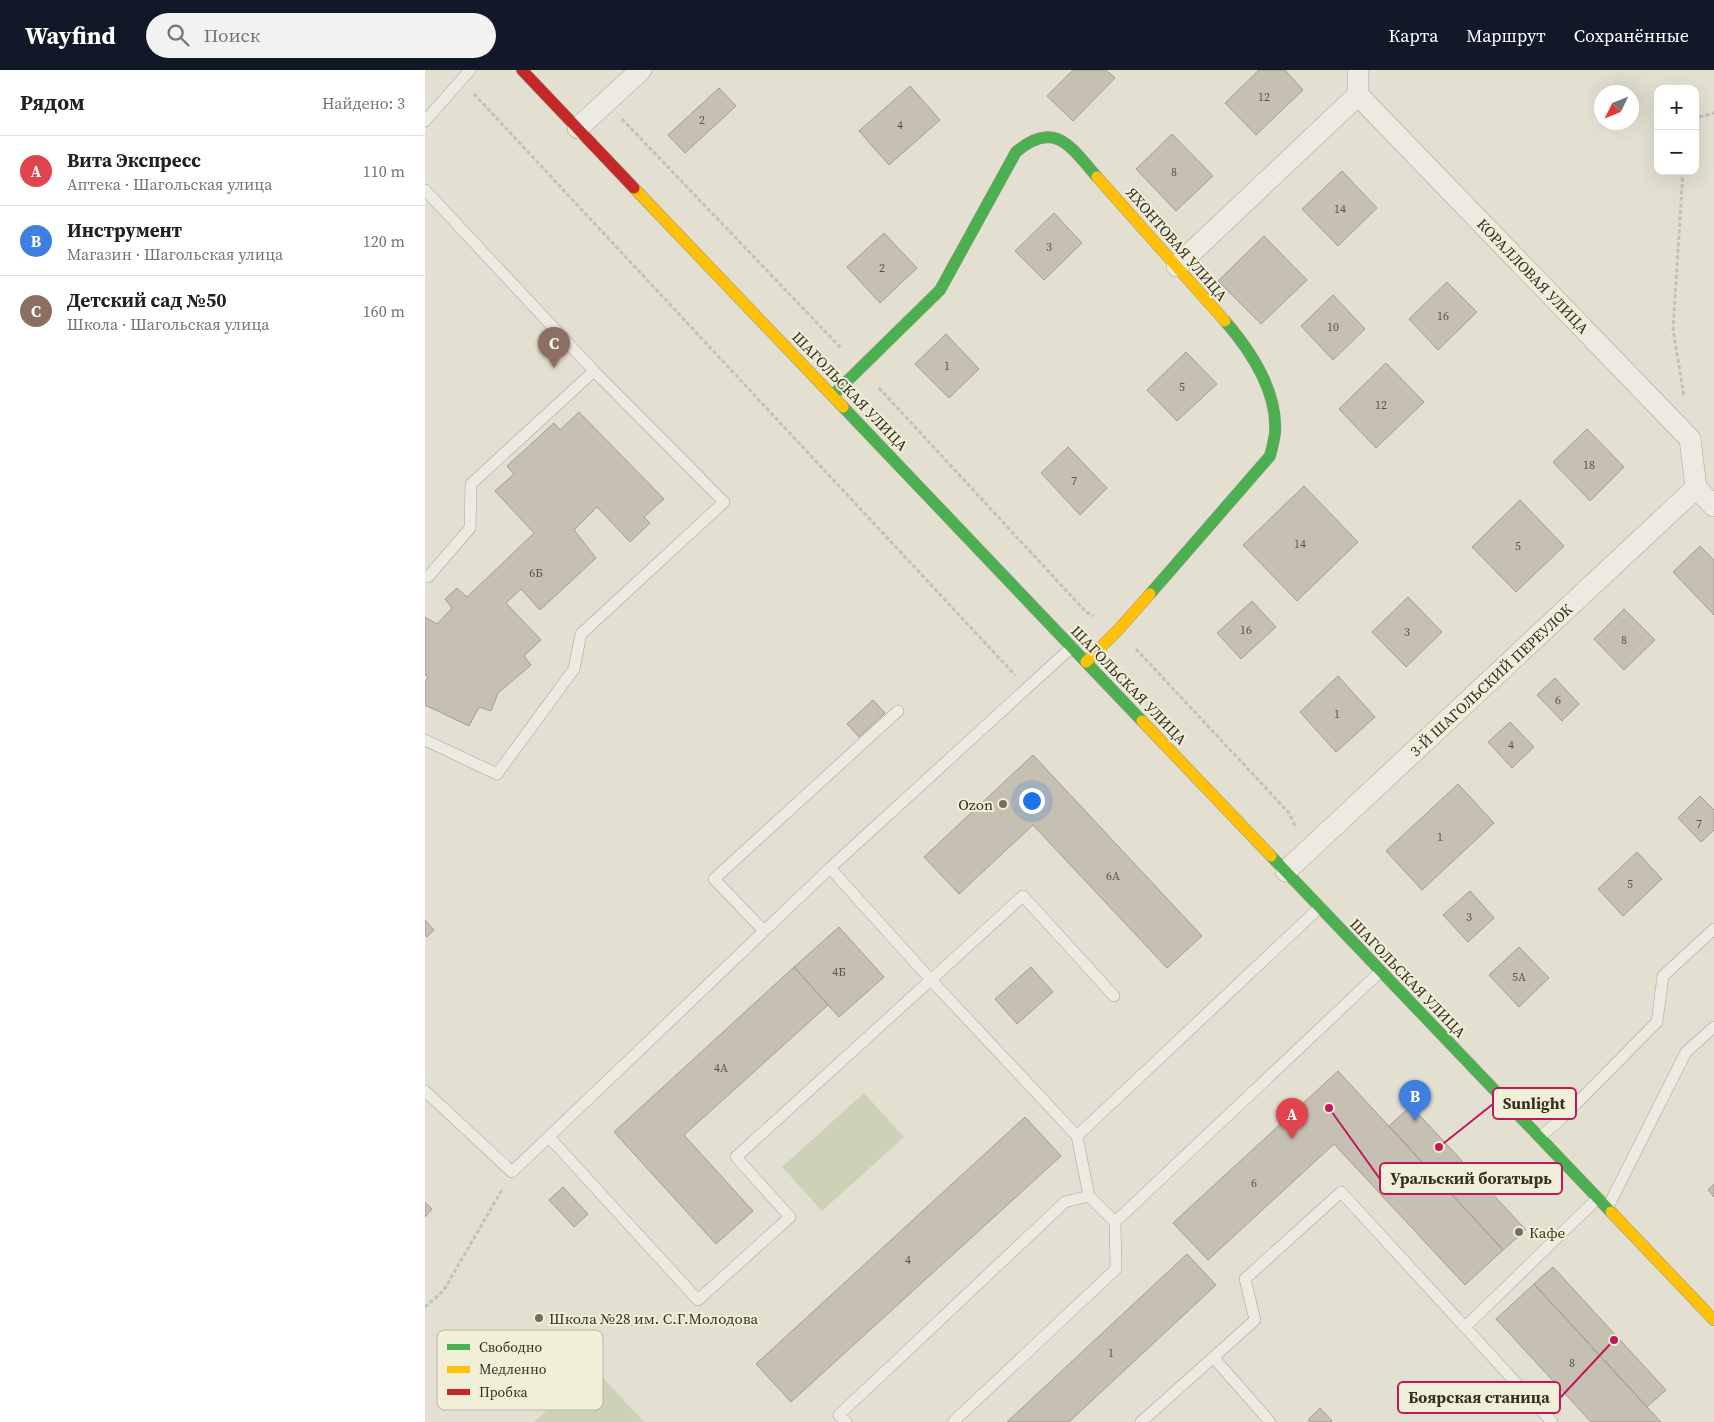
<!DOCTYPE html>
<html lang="ru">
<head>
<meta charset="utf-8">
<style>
  body { margin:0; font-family:"Source Serif 4",serif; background:#f2f2f2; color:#202124 }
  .controls { position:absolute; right:15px; top:15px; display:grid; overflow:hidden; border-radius:10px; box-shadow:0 5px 20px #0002 }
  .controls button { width:45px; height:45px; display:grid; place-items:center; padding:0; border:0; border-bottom:1px solid #e0e0e0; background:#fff; color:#202124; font:25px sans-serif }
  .compass { position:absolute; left:1169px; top:15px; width:45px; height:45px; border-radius:50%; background:#fff; box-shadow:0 5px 20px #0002; rotate:227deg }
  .you { position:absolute; left:606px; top:730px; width:18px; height:18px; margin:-12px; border:4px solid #fff; border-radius:50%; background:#1a73e8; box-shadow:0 0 0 8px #1a73e833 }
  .badge { display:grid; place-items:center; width:32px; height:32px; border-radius:50%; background:#111827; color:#fff; font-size:16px; font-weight:700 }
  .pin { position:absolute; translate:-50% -41px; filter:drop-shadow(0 1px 2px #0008) }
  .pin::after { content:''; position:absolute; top:26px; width:18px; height:15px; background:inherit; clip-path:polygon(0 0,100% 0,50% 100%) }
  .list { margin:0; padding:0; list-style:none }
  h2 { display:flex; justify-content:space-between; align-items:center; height:65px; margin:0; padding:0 20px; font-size:21px }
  h2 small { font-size:16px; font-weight:400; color:#757577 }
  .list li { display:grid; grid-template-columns:32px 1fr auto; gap:15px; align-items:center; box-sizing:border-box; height:70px; padding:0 20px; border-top:1px solid #e0e0e0 }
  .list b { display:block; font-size:19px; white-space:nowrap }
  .list p { margin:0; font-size:16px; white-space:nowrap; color:#757577 }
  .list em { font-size:16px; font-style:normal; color:#757577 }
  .icon { flex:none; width:28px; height:28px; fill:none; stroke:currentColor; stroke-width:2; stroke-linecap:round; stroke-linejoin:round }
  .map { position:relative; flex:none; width:1289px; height:1352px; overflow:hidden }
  header { display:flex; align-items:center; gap:30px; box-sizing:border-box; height:70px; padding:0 25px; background:#111827; color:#fff }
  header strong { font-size:24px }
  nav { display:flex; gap:28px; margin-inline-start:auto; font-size:18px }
  .search { width:350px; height:45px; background:#f2f2f2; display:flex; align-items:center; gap:12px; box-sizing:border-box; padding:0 18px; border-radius:28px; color:#757577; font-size:19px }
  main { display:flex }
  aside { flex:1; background:#fff }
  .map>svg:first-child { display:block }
  .green { fill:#cdd2b6 }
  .building { fill:#c6c0b2; stroke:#a39d90 }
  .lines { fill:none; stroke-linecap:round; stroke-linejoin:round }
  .lane-casing { stroke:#a9a599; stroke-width:12 }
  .street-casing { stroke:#a9a599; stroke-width:22 }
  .fast-casing { stroke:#98958a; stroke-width:12 }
  .slow-casing { stroke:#98958a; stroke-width:12 }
  .jam-casing { stroke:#98958a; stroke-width:12 }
  .path { stroke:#c4c1b8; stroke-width:3; stroke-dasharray:4 2.5; stroke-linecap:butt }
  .lane { stroke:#eceae1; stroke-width:11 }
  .street { stroke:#eceae1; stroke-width:21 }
  .fast { stroke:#4caf50; stroke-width:11 }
  .slow { stroke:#ffc107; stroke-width:11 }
  .jam { stroke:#c62828; stroke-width:11 }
  .poi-dot { fill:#736e5f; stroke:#f2efd9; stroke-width:2 }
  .labels { text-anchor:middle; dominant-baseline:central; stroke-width:4; stroke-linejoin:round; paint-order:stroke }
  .number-label { font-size:12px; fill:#5b5446 }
  .street-label { font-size:15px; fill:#373022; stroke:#f2efd9 }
  .poi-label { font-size:15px; fill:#373022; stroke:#f2efd9; text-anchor:start }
  .key { fill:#f2efd9; stroke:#bab6a2; stroke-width:1 }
  .key-label { font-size:14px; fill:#373022 }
  .leader { fill:none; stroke:#c2185b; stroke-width:2 }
  .callout-dot { fill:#c2185b; stroke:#f2efd9; stroke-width:2 }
  .callout { fill:#f2efd9; stroke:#c2185b; stroke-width:2 }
  .callout-label { font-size:16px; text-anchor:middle; font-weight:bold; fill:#373022 }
</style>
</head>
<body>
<header>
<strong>Wayfind</strong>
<div class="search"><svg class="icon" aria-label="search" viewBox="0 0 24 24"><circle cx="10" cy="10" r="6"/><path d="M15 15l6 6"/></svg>Поиск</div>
<nav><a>Карта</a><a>Маршрут</a><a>Сохранённые</a></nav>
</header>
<main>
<aside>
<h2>Рядом<small>Найдено: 3</small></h2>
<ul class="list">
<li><span class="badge" style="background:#e0444e">A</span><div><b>Вита Экспресс</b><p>Аптека · Шагольская улица</p></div><em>110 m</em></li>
<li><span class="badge" style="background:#3f7fe0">B</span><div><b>Инструмент</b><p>Магазин · Шагольская улица</p></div><em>120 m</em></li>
<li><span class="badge" style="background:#8d6e63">C</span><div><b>Детский сад №50</b><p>Школа · Шагольская улица</p></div><em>160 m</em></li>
</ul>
</aside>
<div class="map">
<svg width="1289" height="1352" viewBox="0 0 1289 1352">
  <rect width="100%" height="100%" fill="#e3e0d1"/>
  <path class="green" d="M439 1023 479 1067 397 1141 357 1097Z
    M168 1297 219 1352H109Z"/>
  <path class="building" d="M648 0H681L690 8 648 51 622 26Z
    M834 0H860L878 20 831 65 800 33Z
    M485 16 515 50 464 95 434 61Z
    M294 18 311 36 260 83 243 65Z
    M747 64 788 106 751 141 711 99Z
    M917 101 952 138 913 176 877 139Z
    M629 143 657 173 619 210 590 181Z
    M459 163 492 198 455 233 422 197Z
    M839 166 882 210 836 254 793 211Z
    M1022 212 1052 242 1013 280 984 249Z
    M908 225 940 259 908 290 876 256Z
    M521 264 554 299 524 328 490 294Z
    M761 282 792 314 752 351 722 320Z
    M961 293 999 332 951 378 914 339Z
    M154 342 239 429 219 447 225 453 205 472 172 437 149 460 171 488 115 540 96 519 81 533 116 570 99 586 106 595 73 623 66 641 54 637 44 656 0 635V613L3 606 0 605V547L12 554 27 538 20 529 32 518 42 527 109 463 70 421 89 404 82 396 129 353 135 360Z
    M1162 359 1199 397 1165 431 1128 392Z
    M643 377 682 418 655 445 616 403Z
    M879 416 933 472 872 531 818 475Z
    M1095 430 1139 476 1091 522 1047 477Z
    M1275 476 1289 490V545L1248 502Z
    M983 527 1017 562 981 597 947 562Z
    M827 531 851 557 816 589 792 563Z
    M1199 539 1230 570 1199 600 1169 569Z
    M913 606 950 647 911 682 875 642Z
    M1130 608 1154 634 1137 651 1112 625Z
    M448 630 460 643 434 667 422 654Z
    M1085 652 1109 677 1087 698 1063 672Z
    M608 685 777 866 742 898 608 755 534 824 499 787Z
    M1033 714 1069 753 997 820 961 781Z
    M1275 726 1289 740V760L1276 772 1253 748Z
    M1212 782 1237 809 1198 846 1173 819Z
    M1045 821 1069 848 1043 872 1018 845Z
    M0 850 9 860 2 867 0 865Z
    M414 857 459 907 414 947 369 897Z
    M1094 877 1124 908 1094 937 1064 905Z
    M369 897 403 935 259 1065 328 1141 291 1174 189 1062Z
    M606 897 628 922 592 954 570 929Z
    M913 1001 1078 1180 1040 1215 909 1074 783 1190 748 1153Z
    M986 1036 1101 1160 1078 1180 964 1056Z
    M600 1047 636 1086 366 1332 331 1294Z
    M1289 1114V1127L1283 1120Z
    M138 1117 163 1144 149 1157 124 1130Z
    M0 1132 7 1139 0 1147Z
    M762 1184 791 1215 644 1352H582Z
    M1128 1197 1241 1320 1222 1337 1109 1214Z
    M1109 1214 1222 1337 1236 1352H1166L1071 1249Z
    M895 1338 907 1351 905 1352H885L883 1350Z"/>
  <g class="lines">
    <g class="lane-casing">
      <path id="lane" d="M0 51 45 0
        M0 120 169 301 299 432 156 564 149 599 72 704 0 670
        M0 507H3L45 458 46 414 169 301
        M405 798 506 910 652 1066 664 1126 690 1152
        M339 861 289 809 473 641
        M0 1021 87 1102 405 798 647 577
        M652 1066 895 837
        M124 1067 273 1230 365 1147 311 1087 598 826 689 926
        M1115 1067 1136 1049 1232 952 1238 906 1289 859
        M1183 1137 1261 982 1289 957
        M1040 1257 1173 1128
        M789 1288 845 1352
        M421 1352 414 1345 640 1132 664 1126
        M528 1352 691 1199 690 1152 956 901
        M716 1352 830 1250 820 1209 916 1122 1127 1352"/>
    </g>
    <g class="street-casing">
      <path id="street" d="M933 0V25L1265 369 1271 418
        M153 58 216 0
        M752 196 933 25
        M1271 418 1289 436
        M861 801 1271 418"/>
    </g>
    <g class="fast-casing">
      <path id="fast" d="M408 325 515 220 591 82C630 49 646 77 672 107
        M418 337 717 651
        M725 524 845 386C847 378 849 371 850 363 853 322 825 280 800 251
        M846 786 1186 1142"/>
    </g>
    <g class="slow-casing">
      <path id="slow" d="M672 107 800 251
        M209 118 418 337
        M661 592 693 560 725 524
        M717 651 846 786
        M1186 1142 1289 1250"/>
    </g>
    <g class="jam-casing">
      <path id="jam" d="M97 0 209 118"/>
    </g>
    <path class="path" d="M49 24 590 605
      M197 49 417 279
      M1270 59 1274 47 1289 43
      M1258 101 1248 259 1259 327
      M454 318 661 542 669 546
      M711 579 864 743 871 758
      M0 1237 19 1220 78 1118"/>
    <use href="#lane" class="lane"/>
    <use href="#street" class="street"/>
    <use href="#fast" class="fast"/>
    <use href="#slow" class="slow"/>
    <use href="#jam" class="jam"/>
  </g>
  <g class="poi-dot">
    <circle cx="578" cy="734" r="5"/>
    <circle cx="1094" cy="1162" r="5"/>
    <circle cx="114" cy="1248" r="5"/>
  </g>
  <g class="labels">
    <g class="number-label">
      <text x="839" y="27">12</text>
      <text x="277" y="50">2</text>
      <text x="475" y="55">4</text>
      <text x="749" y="102">8</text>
      <text x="915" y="139">14</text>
      <text x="624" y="177">3</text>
      <text x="457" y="198">2</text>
      <text x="1018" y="246">16</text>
      <text x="908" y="257">10</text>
      <text x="522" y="296">1</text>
      <text x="757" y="317">5</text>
      <text x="956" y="335">12</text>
      <text x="1164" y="395">18</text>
      <text x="649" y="411">7</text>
      <text x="875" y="474">14</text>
      <text x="1093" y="476">5</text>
      <text x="111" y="503">6Б</text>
      <text x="821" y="560">16</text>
      <text x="982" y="562">3</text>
      <text x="1199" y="570">8</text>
      <text x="1133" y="630">6</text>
      <text x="912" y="644">1</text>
      <text x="1086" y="675">4</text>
      <text x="1274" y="754">7</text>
      <text x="1015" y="767">1</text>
      <text x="688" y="806">6А</text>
      <text x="1205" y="814">5</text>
      <text x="1044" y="847">3</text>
      <text x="414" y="902">4Б</text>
      <text x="1094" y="907">5А</text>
      <text x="296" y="998">4А</text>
      <text x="829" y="1113">6</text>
      <text x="483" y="1190">4</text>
      <text x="686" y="1283">1</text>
      <text x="1147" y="1293">8</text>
    </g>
    <g class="street-label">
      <text transform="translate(752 174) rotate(49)">ЯХОНТОВАЯ УЛИЦА</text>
      <text transform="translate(1108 206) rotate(46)">КОРАЛЛОВАЯ УЛИЦА</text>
      <text transform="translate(425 321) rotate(46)">ШАГОЛЬСКАЯ УЛИЦА</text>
      <text transform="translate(1066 610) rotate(-43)">3-Й ШАГОЛЬСКИЙ ПЕРЕУЛОК</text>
      <text transform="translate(704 615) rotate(46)">ШАГОЛЬСКАЯ УЛИЦА</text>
      <text transform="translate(983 908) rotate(46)">ШАГОЛЬСКАЯ УЛИЦА</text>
    </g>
    <g class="poi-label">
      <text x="568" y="734" text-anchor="end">Ozon</text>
      <text x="1104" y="1162">Кафе</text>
      <text x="124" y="1248">Школа №28 им. С.Г.Молодова</text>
    </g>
  </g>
  <rect x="12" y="1260" width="166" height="80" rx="8" class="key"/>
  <rect x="22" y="1274" width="23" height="6" fill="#4caf50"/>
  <rect x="22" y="1296" width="23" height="7" fill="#ffc107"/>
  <rect x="22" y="1319" width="23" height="6" fill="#c62828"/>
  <g class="key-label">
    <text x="54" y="1282">Свободно</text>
    <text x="54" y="1304">Медленно</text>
    <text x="54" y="1327">Пробка</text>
  </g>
  <path class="leader" d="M1014 1077L1068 1034M904 1038L955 1109M1189 1270L1135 1328"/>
  <g class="callout-dot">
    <circle cx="1014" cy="1077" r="5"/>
    <circle cx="904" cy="1038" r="5"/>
    <circle cx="1189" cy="1270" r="5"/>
  </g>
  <g class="callout">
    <rect x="1068" y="1018" width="83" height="31" rx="5"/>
    <rect x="955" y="1093" width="182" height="31" rx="5"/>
    <rect x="973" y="1312" width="162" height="31" rx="5"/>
  </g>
  <g class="callout-label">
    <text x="1109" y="1039">Sunlight</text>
    <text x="1046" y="1114">Уральский богатырь</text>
    <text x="1054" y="1333">Боярская станица</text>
  </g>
</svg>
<div class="controls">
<button>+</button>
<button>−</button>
</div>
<svg class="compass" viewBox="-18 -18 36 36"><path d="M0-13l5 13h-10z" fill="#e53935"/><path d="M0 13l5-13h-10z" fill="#757577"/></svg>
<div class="you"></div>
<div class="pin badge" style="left:867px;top:1069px;background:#e0444e">A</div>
<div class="pin badge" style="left:990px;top:1051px;background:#3f7fe0">B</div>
<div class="pin badge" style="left:129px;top:298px;background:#8d6e63">C</div>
</div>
</main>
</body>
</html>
